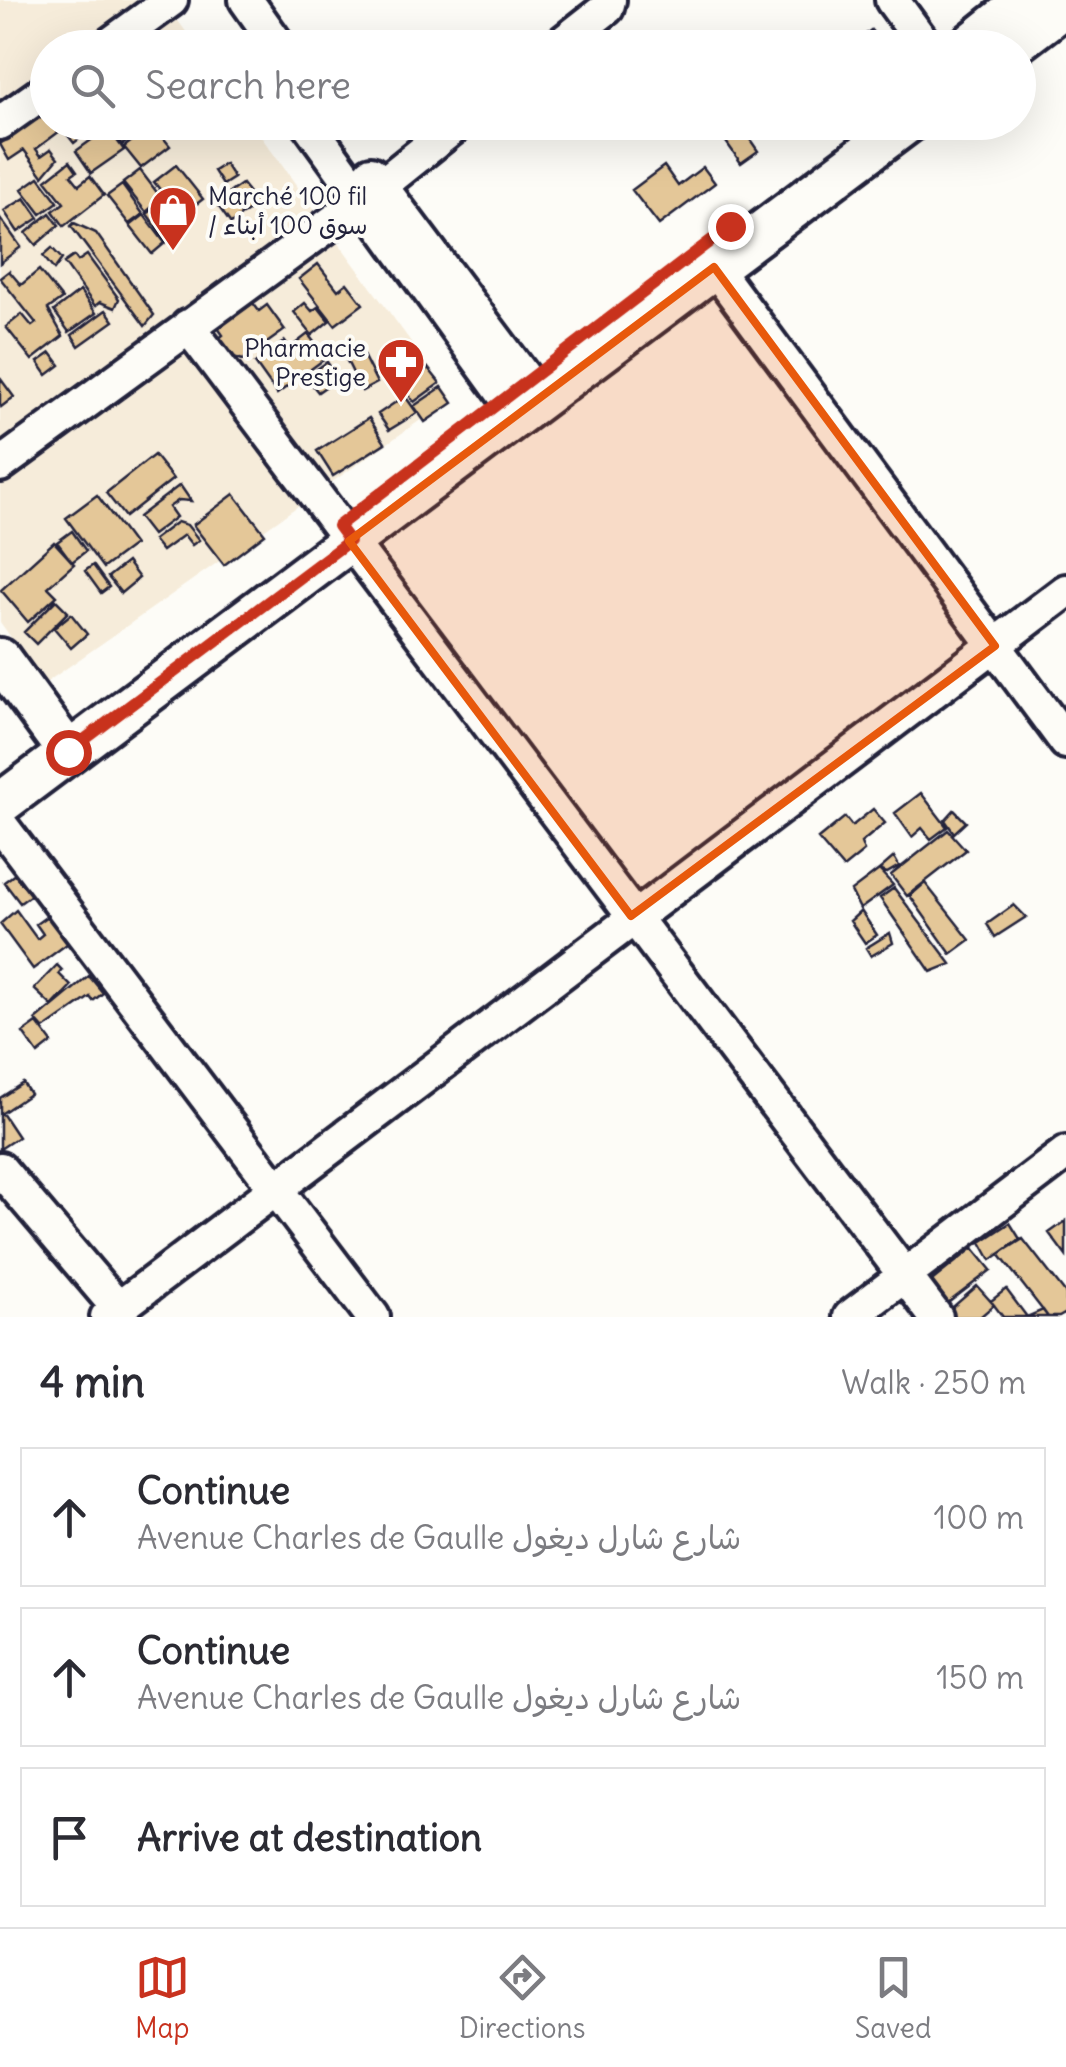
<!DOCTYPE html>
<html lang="en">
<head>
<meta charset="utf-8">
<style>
  body { margin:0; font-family:Delius,"Playpen Sans Arabic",sans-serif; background:#f7f7f7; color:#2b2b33 }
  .stop { position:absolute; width:30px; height:30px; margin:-22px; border:8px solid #c8321e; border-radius:50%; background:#fff }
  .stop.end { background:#c8321e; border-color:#fff; box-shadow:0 2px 10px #0008 }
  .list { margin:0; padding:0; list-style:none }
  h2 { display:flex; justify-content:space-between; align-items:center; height:130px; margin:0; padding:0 40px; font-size:42px }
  h2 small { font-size:32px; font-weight:400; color:#7c7c81 }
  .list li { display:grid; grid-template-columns:65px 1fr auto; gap:30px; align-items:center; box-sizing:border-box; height:140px; margin:0 20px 20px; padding:0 20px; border:2px solid #e1e1e2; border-radius:0px }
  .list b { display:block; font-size:38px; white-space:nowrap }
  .list p { margin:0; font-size:32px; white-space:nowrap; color:#7c7c81 }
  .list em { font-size:32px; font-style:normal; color:#7c7c81 }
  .icon { flex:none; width:55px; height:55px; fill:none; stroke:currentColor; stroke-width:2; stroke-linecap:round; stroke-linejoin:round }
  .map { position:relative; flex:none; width:1066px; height:1317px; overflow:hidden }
  .search { position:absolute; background:#fff; box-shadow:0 10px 40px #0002; left:30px; right:30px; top:30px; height:110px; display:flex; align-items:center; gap:25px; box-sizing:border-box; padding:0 35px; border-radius:55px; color:#7c7c81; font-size:38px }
  .sheet { height:610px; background:#fff }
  nav { display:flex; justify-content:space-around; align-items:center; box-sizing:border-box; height:140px; border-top:2px solid #e1e1e2; background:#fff; font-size:28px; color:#7c7c81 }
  nav a { display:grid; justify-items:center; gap:5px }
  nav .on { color:#c8321e }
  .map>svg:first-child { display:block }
  .built { fill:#f6ecda }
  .building { fill:#e4c798; stroke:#22223b; stroke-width:2.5 }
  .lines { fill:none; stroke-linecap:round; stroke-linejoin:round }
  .minor-casing { stroke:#22223b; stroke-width:40 }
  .major-casing { stroke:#22223b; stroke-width:48 }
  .minor { stroke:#fdfcf7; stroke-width:32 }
  .major { stroke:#fdfcf7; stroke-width:40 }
  .route { stroke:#c8321e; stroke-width:12 }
  .marked { fill:#e8590c; fill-opacity:0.2; stroke:#e8590c; stroke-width:8; stroke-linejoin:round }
  .labels { text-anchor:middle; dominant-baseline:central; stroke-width:8; stroke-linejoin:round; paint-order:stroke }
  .poi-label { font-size:25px; fill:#22223b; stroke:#fdfcf7; text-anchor:start }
</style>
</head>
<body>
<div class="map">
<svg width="1066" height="1317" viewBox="0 0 1066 1317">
  <rect width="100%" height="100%" fill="#fdfcf7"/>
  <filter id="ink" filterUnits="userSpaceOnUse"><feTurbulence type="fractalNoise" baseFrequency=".01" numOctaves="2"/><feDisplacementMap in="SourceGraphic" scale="20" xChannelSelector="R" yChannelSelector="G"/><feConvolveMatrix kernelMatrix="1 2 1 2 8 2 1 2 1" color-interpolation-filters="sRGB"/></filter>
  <g filter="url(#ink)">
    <path class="built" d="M0 0H163L197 47 48 48V122L251 123 452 398 44 684 0 622Z"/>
    <path class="building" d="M871 30 884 46 860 48 856 42Z
      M45 111 48 122 60 131 36 149 41 156 51 149 58 158 43 176 24 150 9 160 0 144Z
      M74 122 84 135 74 143 58 123Z
      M105 122H138L143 129 122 145Z
      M712 122H738L758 151 741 163Z
      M153 125 170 146 141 168 124 147Z
      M108 128 124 150 91 173 76 151Z
      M70 161 77 171 71 175 79 185 90 176 104 195 64 226 53 211 64 203 46 180Z
      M225 164 234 178 223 185 214 171Z
      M176 165 203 199 181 216 154 182Z
      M664 166 678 186 703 167 715 183 659 225 632 190Z
      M140 170 162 199 146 212 123 183Z
      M39 177 58 202 41 214 22 189Z
      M242 184 258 204 244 214 229 193Z
      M122 185 143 214 129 224 107 196Z
      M228 195 242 215 231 224 216 203Z
      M25 198 39 218 18 232 4 211Z
      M163 202 183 230 167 242 147 214Z
      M50 213 59 225 36 245 26 233Z
      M144 215 165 243 152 254 130 226Z
      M0 218 21 247 0 263Z
      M74 223 96 233 154 315 145 326 71 226Z
      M52 248 62 259 54 270 43 256Z
      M87 255 119 299 115 308 100 302 95 306 64 263 74 256 78 261Z
      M318 264 338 290 347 283 363 304 335 325 299 279Z
      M39 270 62 299 48 309 63 336 32 360 6 327 22 314 32 326 36 323 0 278 9 271 21 285Z
      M80 291 96 313 69 332 54 311Z
      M253 303 259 311 267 305 285 330 243 360 218 352 212 344 223 335 218 328Z
      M305 303 312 311 318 307 329 321 312 335 294 312Z
      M106 310 114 321 79 346 72 335Z
      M308 334 326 358 277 394 255 363 285 341 290 348Z
      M359 347 377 383 362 391 344 355Z
      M51 353 60 365 47 375 38 362Z
      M327 362 338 378 318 392 306 377Z
      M428 368 440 383 414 402 406 391Z
      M0 378 14 397 1 407 0 405Z
      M442 387 453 403 425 422 414 406Z
      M405 396 417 413 389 430 378 414Z
      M369 418 385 443 333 476 317 451Z
      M154 455 173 479 125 517 106 493Z
      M180 485 191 501 179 500 169 507 176 517 152 535 138 517Z
      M234 494 265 534 224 565 193 525Z
      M97 495 134 545 103 568 66 518Z
      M177 522 187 525 199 540 192 545 184 535 162 551 153 540Z
      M72 531 86 551 72 562 57 542Z
      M54 542 74 564 48 587 57 596 28 622 1 590Z
      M127 562 139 578 121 593 108 577Z
      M93 565 109 587 101 593 85 571Z
      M56 600 68 612 36 644 24 632Z
      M71 614 87 634 71 648 54 628Z
      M921 793 947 827 931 839 922 828 912 837 895 813Z
      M873 809 885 823 861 843 864 851 843 868 818 839 845 817 852 826Z
      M954 810 966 822 954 833 945 820Z
      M948 830 966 850 907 896 891 875Z
      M894 857 899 866 887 873 879 870Z
      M879 870 893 885 860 909 851 891Z
      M15 874 31 895 20 903 4 882Z
      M925 883 970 940 951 954 910 896Z
      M894 888 951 964 931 972 880 898Z
      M1014 905 1026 917 995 937 987 924Z
      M16 910 37 939 43 934 36 924 50 914 71 941 33 969 0 924Z
      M861 911 877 935 865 943 850 921Z
      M890 933 893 943 871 956 866 948Z
      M57 965 62 970 59 974 71 986 52 1006 34 989Z
      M89 976 103 993 93 1001 90 997 44 1029 36 1020Z
      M37 1023 52 1043 38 1054 23 1033Z
      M23 1083 30 1094 2 1113 18 1137 0 1149V1098Z
      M1066 1221V1256L1049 1233Z
      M1010 1223 1020 1239 991 1260 981 1242Z
      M1023 1239 1066 1294V1313L1059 1317H1048L999 1254Z
      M973 1248 991 1270 940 1309 923 1288Z
      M977 1286 994 1305 980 1317H952L947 1312Z
      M1006 1289 1027 1317 1043 1310 1048 1317H1003L991 1301Z"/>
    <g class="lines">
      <g class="minor-casing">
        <path id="minor" d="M246 0 280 48
          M892 0 927 48
          M105 48 171 0
          M556 48 607 8 609 0
          M307 122 518 414
          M0 123 48 89
          M371 173 539 397
          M714 267 1066 742
          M188 326 936 1317
          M0 465 363 200 460 122
          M0 824 373 1317
          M0 1169 118 1308
          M107 1317 1066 591
          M850 1317 1066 1153"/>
      </g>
      <g class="major-casing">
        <path id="major" d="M966 48 1026 0
          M1009 48 1066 5
          M0 659 68 752
          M0 804 908 122"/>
      </g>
      <use href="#minor" class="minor"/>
      <use href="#major" class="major"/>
    </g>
  </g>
  <g class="lines" filter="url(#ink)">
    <path class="route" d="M68 752 349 541 338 526 730 226"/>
  </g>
  <path class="marked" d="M714 267 995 646 631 916 349 541Z"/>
  <defs>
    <g id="shop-pin" transform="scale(2.5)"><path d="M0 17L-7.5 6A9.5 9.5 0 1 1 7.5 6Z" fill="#c8321e" stroke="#fdfcf7"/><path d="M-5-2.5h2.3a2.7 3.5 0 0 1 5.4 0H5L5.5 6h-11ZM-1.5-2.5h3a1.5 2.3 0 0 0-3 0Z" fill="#fff"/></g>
    <g id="pharmacy-pin" transform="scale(2.5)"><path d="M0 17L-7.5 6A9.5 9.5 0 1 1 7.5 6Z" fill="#c8321e" stroke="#fdfcf7"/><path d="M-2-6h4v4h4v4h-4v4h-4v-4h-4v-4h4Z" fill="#fff"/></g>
  </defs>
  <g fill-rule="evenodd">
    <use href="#shop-pin" x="173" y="210"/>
    <use href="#pharmacy-pin" x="401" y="362"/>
  </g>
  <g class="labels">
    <g class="poi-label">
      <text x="208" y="196">Marché 100 fil<tspan x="208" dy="29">/ سوق 100 أبناء</tspan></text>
      <text x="366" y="348" text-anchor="end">Pharmacie<tspan x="366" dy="29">Prestige</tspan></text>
    </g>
  </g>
</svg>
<div class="stop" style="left:68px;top:752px"></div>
<div class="stop end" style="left:730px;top:226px"></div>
<div class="search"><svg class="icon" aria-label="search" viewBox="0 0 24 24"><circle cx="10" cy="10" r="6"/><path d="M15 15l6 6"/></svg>Search here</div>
</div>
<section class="sheet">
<h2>4 min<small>Walk · 250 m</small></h2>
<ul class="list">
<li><svg class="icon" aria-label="ahead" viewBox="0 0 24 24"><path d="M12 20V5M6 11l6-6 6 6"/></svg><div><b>Continue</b><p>Avenue Charles de Gaulle شارع شارل ديغول</p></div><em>100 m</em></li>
<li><svg class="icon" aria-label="ahead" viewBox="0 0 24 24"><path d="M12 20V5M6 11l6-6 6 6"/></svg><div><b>Continue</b><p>Avenue Charles de Gaulle شارع شارل ديغول</p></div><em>150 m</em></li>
<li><svg class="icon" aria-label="arrive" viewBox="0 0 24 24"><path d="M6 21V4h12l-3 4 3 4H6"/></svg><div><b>Arrive at destination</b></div></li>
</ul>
</section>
<nav>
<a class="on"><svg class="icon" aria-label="map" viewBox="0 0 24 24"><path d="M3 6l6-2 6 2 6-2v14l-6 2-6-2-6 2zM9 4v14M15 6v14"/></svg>Map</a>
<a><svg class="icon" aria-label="directions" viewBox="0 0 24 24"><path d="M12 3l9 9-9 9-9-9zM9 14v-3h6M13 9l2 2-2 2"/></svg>Directions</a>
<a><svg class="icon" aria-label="saved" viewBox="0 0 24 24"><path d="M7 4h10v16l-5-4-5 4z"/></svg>Saved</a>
</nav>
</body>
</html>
